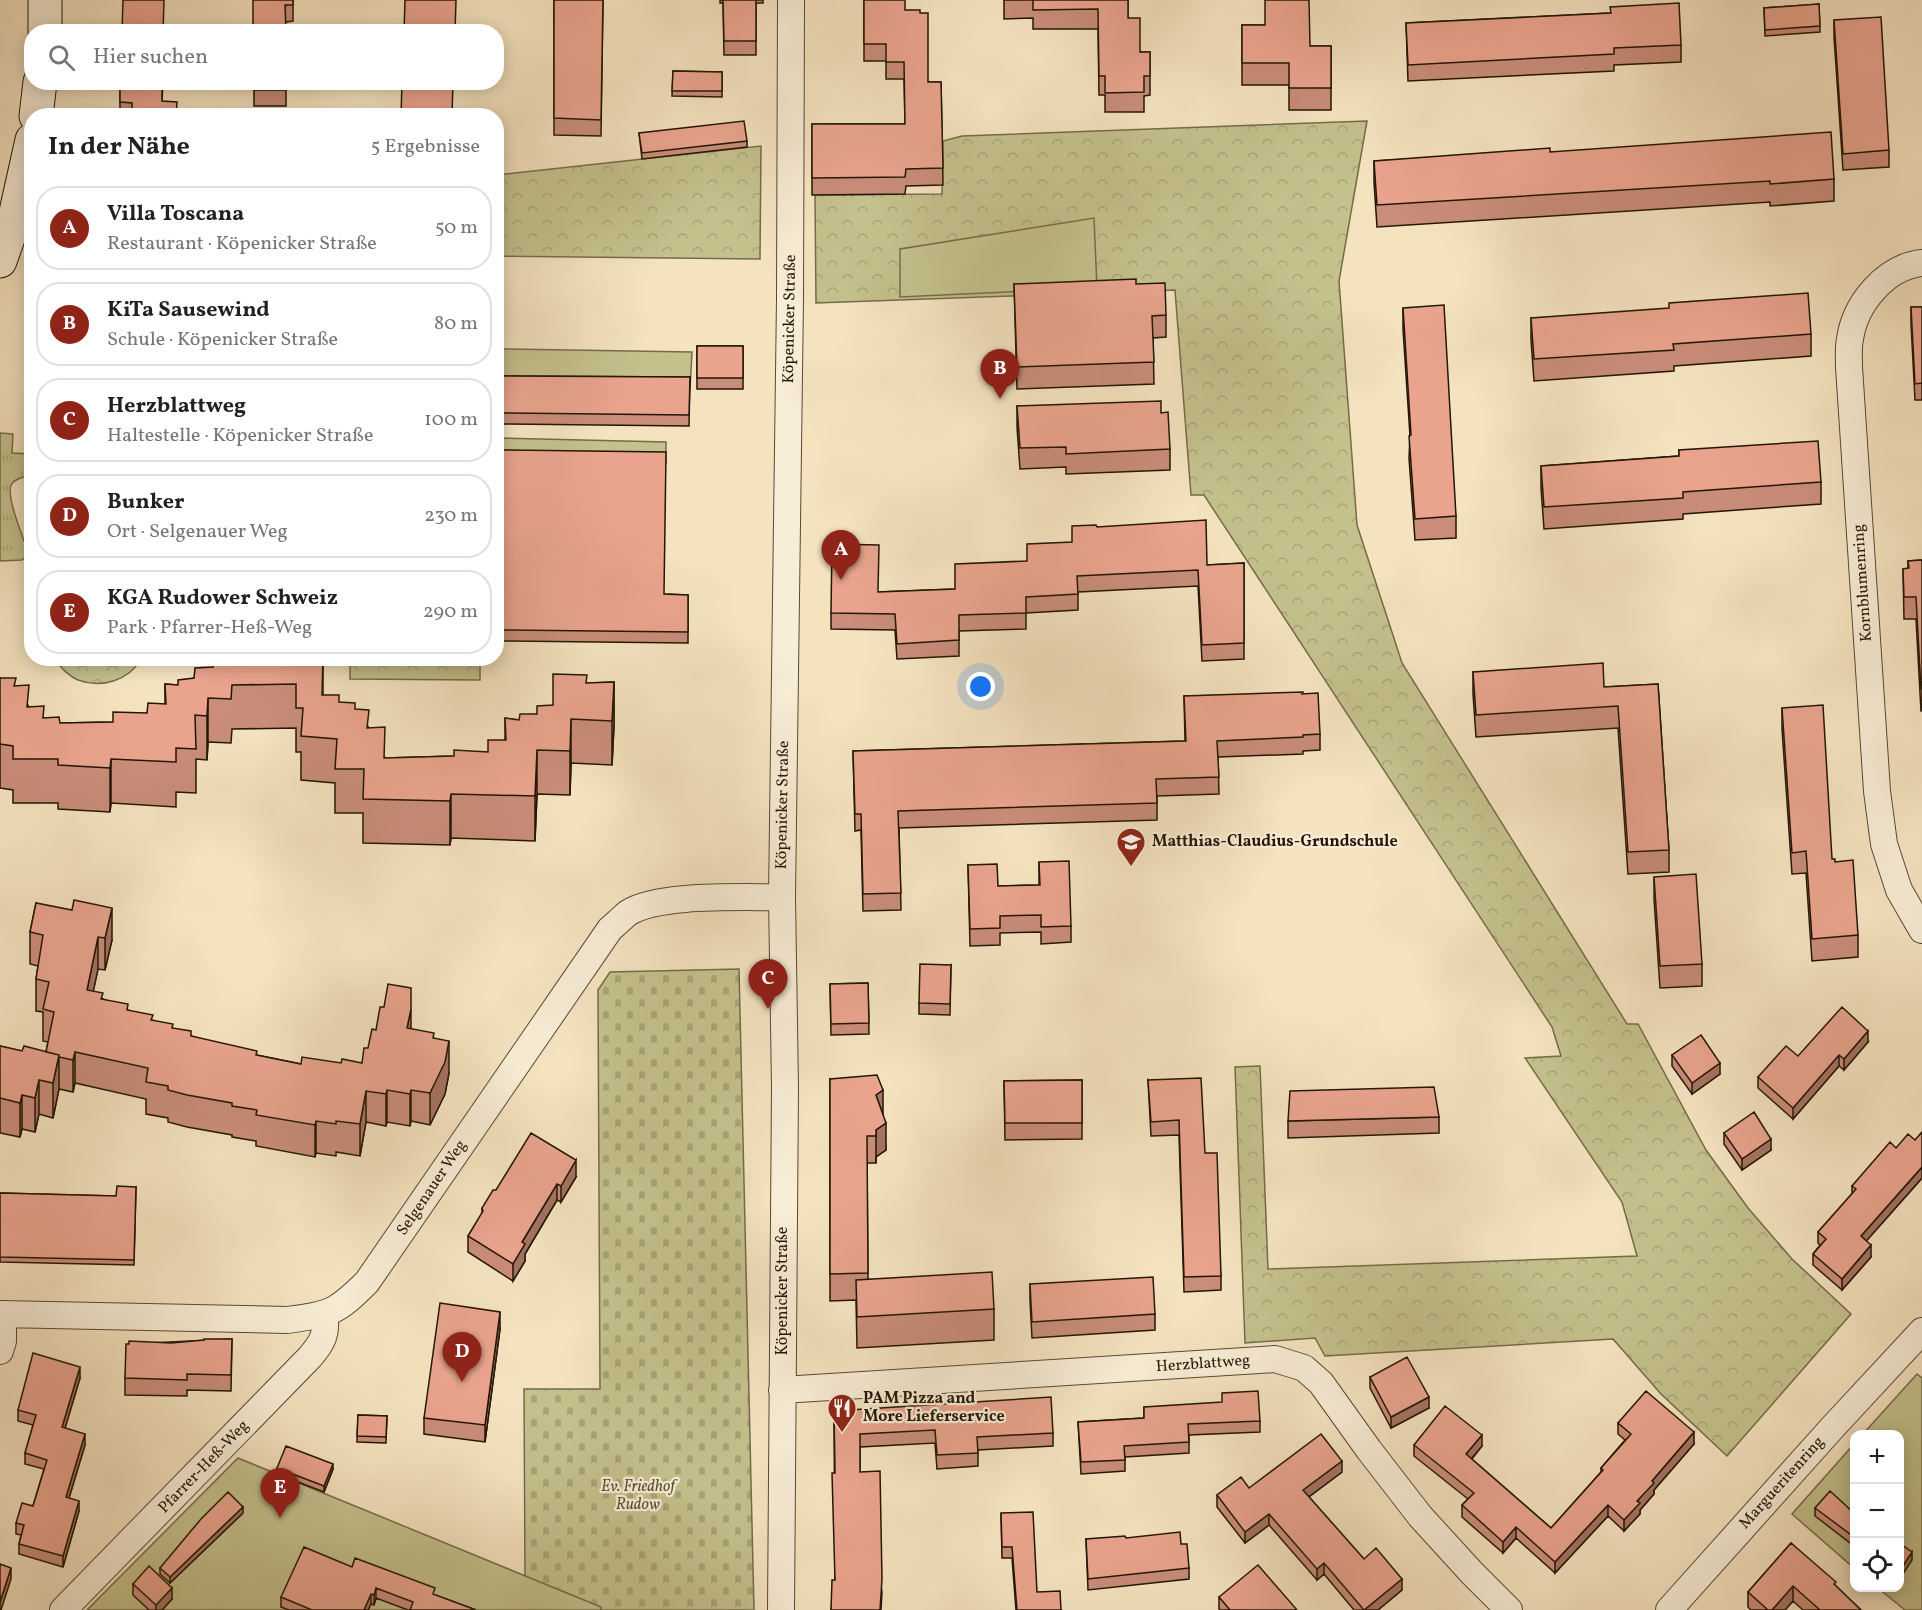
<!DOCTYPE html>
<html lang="de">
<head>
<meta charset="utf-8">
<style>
  body { margin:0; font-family:Vollkorn,serif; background:#f2f2f2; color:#202124 }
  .controls { position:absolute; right:18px; bottom:18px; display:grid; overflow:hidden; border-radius:12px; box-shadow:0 3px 15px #0003 }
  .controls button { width:54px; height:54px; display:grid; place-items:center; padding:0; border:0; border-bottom:2px solid #e0e0e0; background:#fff; color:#202124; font:30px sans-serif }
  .you { position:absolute; left:981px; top:687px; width:21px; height:21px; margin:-15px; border:4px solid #fff; border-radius:50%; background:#1a73e8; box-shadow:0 0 0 9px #1a73e833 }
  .badge { display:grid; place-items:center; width:39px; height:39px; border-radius:50%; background:#8f2418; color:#fff; font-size:20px; font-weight:700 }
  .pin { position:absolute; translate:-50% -50px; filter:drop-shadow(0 2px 3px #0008) }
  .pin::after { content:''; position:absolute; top:32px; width:21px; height:18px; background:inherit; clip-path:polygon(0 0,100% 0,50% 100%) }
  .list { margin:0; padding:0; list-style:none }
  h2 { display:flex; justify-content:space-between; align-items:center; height:78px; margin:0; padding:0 24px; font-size:26px }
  h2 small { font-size:20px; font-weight:400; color:#757577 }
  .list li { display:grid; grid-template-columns:39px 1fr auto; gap:18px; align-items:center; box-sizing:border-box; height:84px; margin:0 12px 12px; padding:0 12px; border:2px solid #e0e0e0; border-radius:24px }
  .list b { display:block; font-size:22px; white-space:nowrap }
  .list p { margin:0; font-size:20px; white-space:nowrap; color:#757577 }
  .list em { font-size:20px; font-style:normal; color:#757577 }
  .icon { flex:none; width:33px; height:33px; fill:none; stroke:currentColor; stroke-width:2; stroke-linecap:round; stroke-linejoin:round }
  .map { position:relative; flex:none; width:1922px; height:1610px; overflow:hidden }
  .search { position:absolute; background:#fff; box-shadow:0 3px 15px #0003; left:24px; top:24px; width:480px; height:66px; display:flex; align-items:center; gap:15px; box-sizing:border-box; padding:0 21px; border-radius:24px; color:#757577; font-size:22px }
  .panel { position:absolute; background:#fff; box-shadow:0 3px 15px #0003; left:24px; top:108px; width:480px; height:558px; border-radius:24px }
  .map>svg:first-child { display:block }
  .grass { fill:url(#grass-tufts); stroke:#746c48; stroke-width:1.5 }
  .cemetery { fill:url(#cemetery-stones); stroke:#746c48; stroke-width:1.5 }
  .park { fill:url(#park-crowns); stroke:#746c48; stroke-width:1.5 }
  .garden { fill:#c4c18d; stroke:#746c48; stroke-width:1.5 }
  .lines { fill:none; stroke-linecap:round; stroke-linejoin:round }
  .street-casing { stroke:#584933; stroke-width:28 }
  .secondary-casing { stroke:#231604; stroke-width:35 }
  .street { stroke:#f8edd6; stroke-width:26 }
  .secondary { stroke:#f8edd6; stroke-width:33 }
  .wall { fill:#c98d7a; stroke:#231604; stroke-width:1.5 }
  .shaded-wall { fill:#a47363; stroke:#231604; stroke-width:1.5 }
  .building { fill:#eaa48e; stroke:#231604; stroke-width:1.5 }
  .labels { text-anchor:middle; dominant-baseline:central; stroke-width:4.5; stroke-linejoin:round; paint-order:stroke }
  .street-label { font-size:16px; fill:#231604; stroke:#f8edd6 }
  .poi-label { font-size:16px; font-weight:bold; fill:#231604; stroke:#f8edd6; text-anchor:start }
  .park-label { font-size:16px; font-style:italic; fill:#5b5234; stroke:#f8edd6 }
</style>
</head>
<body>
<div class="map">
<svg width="1922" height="1610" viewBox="0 0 1922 1610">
  <defs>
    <pattern id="grass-tufts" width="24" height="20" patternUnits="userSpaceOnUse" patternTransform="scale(1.5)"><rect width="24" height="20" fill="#c4c18d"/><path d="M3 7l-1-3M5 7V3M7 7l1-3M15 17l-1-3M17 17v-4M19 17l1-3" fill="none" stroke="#a8a578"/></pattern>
    <pattern id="cemetery-stones" width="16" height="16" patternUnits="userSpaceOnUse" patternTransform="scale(1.5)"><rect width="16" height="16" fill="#c4c18d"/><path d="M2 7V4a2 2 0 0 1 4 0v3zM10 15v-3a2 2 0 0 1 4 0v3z" fill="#a8a578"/></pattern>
    <pattern id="park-crowns" width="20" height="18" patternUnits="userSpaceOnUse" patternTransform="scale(1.5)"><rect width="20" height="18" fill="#c4c18d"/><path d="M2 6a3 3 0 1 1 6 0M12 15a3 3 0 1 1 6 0" fill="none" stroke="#a8a578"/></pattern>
  </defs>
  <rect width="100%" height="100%" fill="#f5e3c0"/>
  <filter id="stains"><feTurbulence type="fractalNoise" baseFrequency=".00333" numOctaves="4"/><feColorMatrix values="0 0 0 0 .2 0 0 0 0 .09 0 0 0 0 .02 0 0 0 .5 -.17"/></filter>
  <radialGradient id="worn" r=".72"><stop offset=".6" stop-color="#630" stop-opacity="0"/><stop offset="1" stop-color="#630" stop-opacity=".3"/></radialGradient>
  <path class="grass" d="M0 433 13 434 12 453 31 454V479L27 476C21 478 14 479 11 485 6 497 24 540 29 554L22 560 0 561Z"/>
  <path class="cemetery" d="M739 969 754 1610H601L600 1607 525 1577 524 1389H600L598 990 610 972Z"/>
  <path class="park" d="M1367 121 1339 281 1357 525 1402 663 1627 1024H1638L1706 1150 1748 1208 1792 1259 1851 1314 1727 1456 1661 1394 1613 1339 1325 1356 1315 1338 1245 1343 1235 1067 1260 1066 1268 1269 1637 1256 1622 1202 1525 1058 1561 1056 1552 1027 1204 495H1191L1175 290 816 303 815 195 942 194 943 141 962 136Z
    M761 146 760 259 497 256V175Z
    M54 659H141C129 680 102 689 78 680 68 676 61 667 54 659Z
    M350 659H480V680L350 679Z"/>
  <path class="garden" d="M1094 218 1097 288 900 297V249Z
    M504 349 692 352 690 389 503 424V428H497V355Z
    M496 438 666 442V463L503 462 502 502H497Z
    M1917 1374 1922 1378V1610H1905L1878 1588H1900V1434H1863Z
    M1854 1444V1568L1792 1514Z
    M238 1458 601 1607V1610H87Z"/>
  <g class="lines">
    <g class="street-casing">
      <path id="street" d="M1922 263C1885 267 1855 304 1850 339 1848 348 1849 358 1849 367L1877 791 1884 844 1899 890 1922 930
        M0 1314 287 1320C331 1314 336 1313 367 1282L610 929C616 924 622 918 628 913 658 893 745 898 782 897
        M0 1351 3 1341V1314
        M782 1390 1275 1359 1304 1368 1321 1383 1369 1450 1420 1516 1472 1573 1509 1610
        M63 1610 310 1357C322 1343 328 1333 324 1315
        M781 1610 785 1087 782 897 790 299 791 0
        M1669 1610 1832 1428 1922 1331"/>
    </g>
    <g class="secondary-casing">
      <path id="secondary" d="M45 32V0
        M36 116 40 82
        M0 261 14 221 32 140"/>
    </g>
    <use href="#street" class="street"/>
    <use href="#secondary" class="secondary"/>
  </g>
  <path class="wall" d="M293 0V21L286 22 253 32Z
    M554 0H603L601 136 554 135Z
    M720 0H763V3H756V55H724L723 3H720Z
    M864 0 905 10 928 82H941L943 185 906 186 905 194 812 195V124H905L904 79H886V61H864Z
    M1004 0H1128V18L1140 52H1150V95L1144 96V112H1105V95H1099L1098 29H1033V18L1004 19Z
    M1819 4 1820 32 1765 36 1764 8Z
    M1610 13 1681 45V62L1614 65V71L1408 81 1406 23Z
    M1834 20 1889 150V167L1843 170 1834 37Z
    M1242 25H1265L1310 46H1331V110H1289V85H1242Z
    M673 71 722 72V97L672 96Z
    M120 82H163L162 101 177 116H120Z
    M254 82H286V106H254Z
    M639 133 747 141V147L642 159Z
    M1550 152 1834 179V201L1770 206V202L1377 227 1374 182V161Z
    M1014 284H1136L1166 315V337L1153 338 1154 384 1017 389Z
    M1911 307H1922V400H1915L1911 324Z
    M1403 308 1456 516V538L1415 540 1409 458 1410 436 1403 329Z
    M1531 318 1811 334V356L1674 366V371L1534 381 1531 340Z
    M697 346H743V389H697Z
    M503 376 690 377 689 426 503 424Z
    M1017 406 1161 413 1170 449V470L1066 474V467L1020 469 1017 427Z
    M503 450 664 594 688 595V643L500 641Z
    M1679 450 1821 482V504L1683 514V519L1544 529 1541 488V466L1679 456Z
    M1097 527 1207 565 1244 563V659L1202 661 1198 586 1078 592V610L1026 613V629L959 631V656L897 659 895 630 831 629V613L878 592 955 589 1027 561 1072 542Z
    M1922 560V711H1921L1916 619H1904L1903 569H1908V561Z
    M323 658V695L355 709 369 728 385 758 454 756 488 752 505 740V718L519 720 537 714 553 705 587 683 614 682V726L612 765 571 763 570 795 537 794 535 841 451 838 450 845 363 843V813H335V783L301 780V752H296V728L232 729 231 743 208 742 207 760 196 759V793L176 792V807L111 803 110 812 58 809V803H13V790L0 788V678L16 686 29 707 44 718 60 723 113 722 147 713 165 704V684L178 685 194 678 213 667Z
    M1473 672 1604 687 1658 684 1669 850V872L1628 874 1618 728 1476 737 1473 694Z
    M1302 694 1320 734V750L1303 751V754L1218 757 1219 794 1157 796V820L899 828 901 910 863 911 861 830 855 831 853 751 1185 741 1184 696Z
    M1782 708 1832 859 1835 862 1858 935V957L1812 961 1806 873 1792 874 1782 729Z
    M1039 862 1071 926V942L1041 944V932L1000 933V945L970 946 968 865 998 886 1039 885Z
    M1654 877 1702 964V986L1660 988 1654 899Z
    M36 903 112 940 105 970 98 969 93 991 103 999 128 1010 191 1036 257 1055 301 1064 362 1063 376 1030 411 1029 434 1038 449 1073 445 1094 430 1125 411 1121 410 1126 387 1122 386 1126 366 1122 360 1156 336 1152V1156L316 1153 315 1157 256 1146V1141L232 1137V1135L187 1127 168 1122V1118L146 1114V1099L75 1083 73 1092 59 1089 53 1118 39 1114 35 1132 22 1129 20 1137 0 1133V1046L22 1051 46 1052 48 1042 43 1041V1012L36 1011V979L38 966 30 964V932Z
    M951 965 950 1015 919 1014V1003Z
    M868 983 869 1034 831 1035 830 984Z
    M1868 1042 1844 1070 1839 1066 1793 1119 1758 1088V1077L1798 1056Z
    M1672 1055 1720 1074 1692 1094 1672 1066Z
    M830 1079 883 1114 886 1150 876 1157V1163H867L868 1279 994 1309V1340L857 1348 856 1300 830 1301Z
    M1082 1080V1139L1005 1140 1004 1081Z
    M1148 1080 1205 1153 1221 1276V1290L1184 1292 1179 1135 1151 1136Z
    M1439 1117V1133L1288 1138V1121Z
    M1724 1133 1771 1150 1742 1170 1724 1144Z
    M576 1177 561 1202 557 1200 525 1254V1261L513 1281 468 1252V1236L482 1214V1208Z
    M1922 1178 1866 1241 1871 1257 1842 1290 1813 1265V1254L1820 1245 1818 1243V1232L1852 1194V1186Z
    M136 1187 134 1265 0 1262V1193L116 1196Z
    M1030 1284 1155 1314V1330L1032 1338 1030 1301Z
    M500 1329 485 1442 424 1434V1418Z
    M232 1339 231 1391 187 1390V1396L125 1395V1378L129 1344Z
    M1370 1377 1429 1408 1391 1428 1370 1388Z
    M80 1378 65 1428 85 1445 69 1498 79 1511 63 1567 19 1554V1544L21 1535 16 1534V1523L33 1506 44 1469 25 1464V1453L33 1425 18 1421V1410Z
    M1144 1407 1260 1421V1432L1189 1435V1453L1125 1457V1471L1081 1474 1078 1422 1144 1418Z
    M834 1411 1053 1433V1446L978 1450V1466L937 1469 935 1443 860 1447V1472L882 1592 881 1610H831L835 1580Z
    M358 1415 387 1416 386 1443 357 1442Z
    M1618 1423 1694 1444 1654 1490V1494L1640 1510V1514L1624 1531 1608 1516 1555 1573 1516 1538 1503 1553 1462 1517V1505L1468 1499 1414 1456V1445L1482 1446 1472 1459 1551 1528 1601 1472V1468L1625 1440 1618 1434Z
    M277 1468 333 1469 324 1492 277 1474Z
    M1342 1472 1309 1497 1364 1559 1402 1590 1378 1610H1354L1324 1574 1317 1580 1269 1525 1245 1543 1217 1507V1495L1249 1488Z
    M1815 1508 1854 1513V1546L1815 1516Z
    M243 1513 170 1583 160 1574V1568Z
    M1001 1513 1037 1592 1061 1610H1016L1012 1558H1002Z
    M1126 1538 1181 1544 1189 1568V1579L1088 1590 1086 1539Z
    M1791 1543 1836 1586 1861 1610H1803L1793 1601 1785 1610H1751L1748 1607V1592Z
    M352 1567 435 1595 476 1610H408L376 1598 374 1605 371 1604 368 1610H289L281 1607V1597Z
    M133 1584 172 1599 162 1610H149L133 1595Z
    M1219 1597 1297 1610H1220L1219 1609Z"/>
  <path class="shaded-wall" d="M614 682V726L612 765V721Z
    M208 698V742L207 760V716Z
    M571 719V763L570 795V751Z
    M537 750V794L535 841V796Z
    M111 759V803L110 812V768Z
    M451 794V838L450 845V801Z
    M112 908V940L105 970V938Z
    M98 937V969L87 1022V990Z
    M411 1009V1040L407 1028Z
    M1868 1031V1042L1844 1070V1059Z
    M449 1041V1073L445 1094 430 1125V1093Z
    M75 1052V1083L73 1092V1060Z
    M59 1055V1089L53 1118V1083Z
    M1839 1055V1066L1793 1119V1108Z
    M1720 1063V1074L1692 1094V1083Z
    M39 1080V1114L35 1132V1098Z
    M387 1090V1122L386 1126V1094Z
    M411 1090V1121L410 1126V1094Z
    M883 1090V1118L876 1095Z
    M366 1091V1122L360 1156V1124Z
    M22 1095V1129L20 1137V1103Z
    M316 1121V1153L315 1157V1125Z
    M886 1123V1150L876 1157V1163V1130Z
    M1771 1139V1150L1742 1170V1159Z
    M576 1160V1177L561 1202V1186Z
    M1922 1167V1178L1861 1247V1236Z
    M557 1184V1200L525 1254V1261L513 1281V1264L522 1242Z
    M1871 1245V1257L1842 1290V1279Z
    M500 1312V1329L485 1442V1425Z
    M80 1367V1378L62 1438V1427Z
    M1429 1397V1408L1391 1428V1417Z
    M1694 1432V1444L1654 1490V1494L1640 1510V1514L1624 1531V1520L1652 1481Z
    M85 1434V1445L66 1508V1497Z
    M1482 1435V1446L1466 1465V1454Z
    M1342 1461V1472L1303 1501V1490Z
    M333 1464V1469L324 1492V1486Z
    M79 1501V1511L63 1567V1556Z
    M1608 1505V1516L1555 1573V1562Z
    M243 1507V1513L170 1583V1577Z
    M1269 1514V1525L1245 1543V1532Z
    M1516 1527V1538L1503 1553V1542Z
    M1912 1552V1560L1899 1580V1572Z
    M1324 1563V1574L1317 1580V1569Z
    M11 1568V1579L1 1610H0V1602Z
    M1402 1579V1590L1378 1610H1364Z
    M1793 1586V1601L1785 1610H1772Z
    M172 1588V1599L162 1610H156V1605Z
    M376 1588V1598L374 1605V1595Z
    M371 1594V1604L368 1610H364Z"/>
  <path class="building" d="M123 0H164L163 32H122Z
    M253 0H293V5H285L286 32H253Z
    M405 0H456L455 32H404Z
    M554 0H603L601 120 554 118Z
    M723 0H756V41H724Z
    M864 0H905V10H920V13H928V82H941L943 168 906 169 905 177 812 178V124H905L904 62H886V44H864Z
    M1033 0H1128V18H1140V52H1150V76H1144V92L1105 93V76H1099L1098 9 1033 10Z
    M1265 0H1309L1310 46H1331V88H1289V63H1242V25H1265Z
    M1679 3 1681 45 1614 48V54L1408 65 1406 23 1611 13 1610 7Z
    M1819 4 1820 26 1765 30 1764 8Z
    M1881 17 1889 150 1843 154 1834 20Z
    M673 71 722 72V91H672Z
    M120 82H162V101L177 102 176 116H132V103L120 102Z
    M254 82H286V90H254Z
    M402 82H453L452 116H401Z
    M744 121 747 141 642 153 639 133Z
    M1831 132 1834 179 1770 184V181L1377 205 1374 161 1550 148V152Z
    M1136 279V284L1165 283 1166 315 1152 316 1154 362 1017 367 1014 284Z
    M1808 293 1811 334 1673 344 1674 350 1534 359 1531 318 1669 308V303Z
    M1444 305 1456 516 1415 519 1409 436 1411 435 1403 308Z
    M1911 307H1922V383L1915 384Z
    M697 346H743V378H697Z
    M503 376 690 377 689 415 503 413Z
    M1161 401V413L1168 412 1170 449 1066 454V447L1020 448 1017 406Z
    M1818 441 1821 482 1683 492V498L1544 507 1541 466 1679 456V450Z
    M503 450 666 452 664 594 688 595V632L500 630Z
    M1206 520 1207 565 1244 563V643L1202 645 1198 570 1077 576 1078 594 1026 597V613L959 615V640L897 644 895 614 831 613 832 544 879 545 878 592 955 589V564L1027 561V544L1072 542V526L1096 525 1097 527Z
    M1922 560V689H1921L1916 597H1904L1903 569 1909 568 1908 561Z
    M213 658H323L322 695H339V702L355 703V709L369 710 367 728 385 727 384 758 454 756V750L488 752V740H506L505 718 519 720 520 714H537V706L553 705V674L587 675 586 683 614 682 612 721 571 719 570 751 537 750 535 796 451 794 450 801 363 799 364 769H335L337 739 301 736 303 708H296V684L232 685 231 699 208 698 207 716 195 715 196 749 176 748V762L111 759 110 768 58 765V759H13V746L0 744V678H16L14 686 29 685 27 707 44 706 43 718 59 717 60 723 113 722V712L147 713 148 703 166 704 165 684 178 685V680L194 678 195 668 213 667Z
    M1603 663 1604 687 1658 684 1669 850 1628 852 1618 706 1476 715 1473 672Z
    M1303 692 1302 694 1318 693 1320 734 1303 735V737L1217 741 1219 777 1156 779 1157 803 898 811 901 893 863 894 861 814H855L853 751 1186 741 1184 696Z
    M1823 705 1832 859H1835V862L1853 860 1858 935 1812 939 1806 851 1792 853 1782 708Z
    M1069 861 1071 926 1041 927V915L1000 916V928L970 929 968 865 997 864 998 886 1040 885 1039 862Z
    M1696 874 1702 964 1660 966 1654 877Z
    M74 900 112 908 105 938 98 937 87 990 103 993 101 999 128 1004 127 1010 153 1015 151 1020 173 1024 172 1028 191 1031V1036L257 1051 256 1055 301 1064 302 1057 341 1063 342 1059 362 1063 364 1048H368L372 1029 376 1030 380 1007H384L388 984 411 988V1009L407 1028 434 1033 433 1038 449 1041 445 1062 430 1093 411 1090 410 1094 387 1090 386 1094 366 1091 360 1124 336 1121V1124L316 1121 315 1125 256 1115 257 1110 232 1106V1103L187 1095 168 1090V1086L146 1082 148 1068 75 1052 73 1060 59 1057V1055L46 1052 54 1012 43 1009 49 982 36 979 43 935 30 932 36 903 72 910Z
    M920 964 951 965 950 1004 919 1003Z
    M868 983 869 1023 831 1024 830 984Z
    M1842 1007 1868 1031 1844 1059 1839 1055 1793 1108 1758 1077 1786 1046 1798 1056Z
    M1701 1035 1720 1063 1692 1083 1672 1055Z
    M0 1046 22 1051 24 1046 59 1055 53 1083 39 1080 35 1098 22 1095 20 1103 0 1098Z
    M877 1075 883 1090 876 1095 886 1123 876 1130V1136H867L868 1273 830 1274V1079Z
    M1201 1078 1205 1153H1217L1221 1276 1184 1277 1179 1120 1151 1122 1148 1080Z
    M1082 1080V1123H1005L1004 1081Z
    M1434 1087 1439 1117 1288 1121 1290 1091Z
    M1754 1112 1771 1139 1742 1159 1724 1133Z
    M1922 1132V1167L1861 1236 1871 1245 1842 1279 1813 1254 1826 1239 1818 1232 1856 1189 1852 1186 1890 1142 1896 1148 1908 1134 1915 1140Z
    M531 1133 576 1160 561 1186 557 1184 522 1242 525 1244 513 1264 468 1236 483 1211 482 1208 493 1190H496Z
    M117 1186 136 1187 134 1260 0 1257V1193L116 1196Z
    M992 1272 994 1309 857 1317 856 1280Z
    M1153 1277 1155 1314 1032 1322 1030 1284Z
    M440 1303 500 1312 485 1425 424 1418Z
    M204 1339H232L231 1375 187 1374V1380L125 1378 126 1344H129V1341L171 1343 204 1340Z
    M33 1353 80 1367 62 1427 85 1434 66 1497 79 1501 63 1556 19 1544 24 1525 16 1523 22 1503 33 1506 47 1460 25 1453 36 1415 18 1410Z
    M1407 1357 1429 1397 1391 1417 1370 1377Z
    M1258 1391 1260 1421 1188 1424 1189 1442 1124 1446 1125 1460 1081 1462 1078 1422 1144 1418V1407L1222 1402V1393Z
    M1646 1391 1694 1432 1652 1481 1654 1483 1637 1501 1640 1503 1624 1520 1608 1505 1555 1562 1516 1527 1503 1542 1462 1505 1474 1493 1414 1445 1445 1406 1482 1435 1466 1454 1551 1528 1603 1470 1601 1468 1631 1434 1618 1423Z
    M1051 1397 1053 1433 977 1437 978 1453 937 1455 935 1430 860 1434V1472L880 1471 882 1579 880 1610H831L832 1580H835L832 1473H835L834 1411Z
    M358 1415 387 1416 386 1437 357 1436Z
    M1321 1434 1342 1461 1303 1490 1364 1559 1376 1548 1402 1579 1364 1610 1324 1563 1317 1569 1269 1514 1245 1532 1217 1495 1241 1477 1249 1488Z
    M286 1446 333 1464 324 1486 277 1468Z
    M1830 1491 1854 1513V1537L1815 1508Z
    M228 1492 243 1507 170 1577 160 1568 201 1519Z
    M1033 1512 1037 1592 1060 1591 1061 1610H1017L1012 1547H1002L1001 1513Z
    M1180 1532 1181 1544H1187L1189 1568 1088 1579 1086 1539 1125 1536 1126 1538Z
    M1791 1543 1836 1582 1834 1584 1861 1610H1820L1793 1586 1772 1610H1768L1748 1592Z
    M1899 1543 1912 1552 1899 1572Z
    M304 1547 352 1567 355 1558 435 1588 433 1594 476 1610H410L413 1602 376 1588 374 1595 371 1594 364 1610H312L281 1597Z
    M0 1564 11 1568 0 1602Z
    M1258 1565 1297 1610H1230L1219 1597Z
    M149 1566 172 1588 156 1605 133 1584Z"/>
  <defs>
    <g id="school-pin" transform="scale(1.5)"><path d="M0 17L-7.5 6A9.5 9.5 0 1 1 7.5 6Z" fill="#8f2418" stroke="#f8edd6"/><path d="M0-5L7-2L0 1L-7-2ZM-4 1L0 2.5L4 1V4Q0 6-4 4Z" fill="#fff"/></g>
    <g id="restaurant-pin" transform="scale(1.5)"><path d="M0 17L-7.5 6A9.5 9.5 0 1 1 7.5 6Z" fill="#8f2418" stroke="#f8edd6"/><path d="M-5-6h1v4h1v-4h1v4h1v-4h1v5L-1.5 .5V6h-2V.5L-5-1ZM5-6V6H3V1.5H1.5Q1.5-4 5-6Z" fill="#fff"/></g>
  </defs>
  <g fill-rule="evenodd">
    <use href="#school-pin" x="1131" y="842"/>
    <use href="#restaurant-pin" x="842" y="1408"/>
  </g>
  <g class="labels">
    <g class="street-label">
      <text transform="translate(790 319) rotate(-89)">Köpenicker Straße</text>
      <text transform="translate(1863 583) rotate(-94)">Kornblumenring</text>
      <text transform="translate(783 805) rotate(-89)">Köpenicker Straße</text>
      <text transform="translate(432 1188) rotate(-56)">Selgenauer Weg</text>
      <text transform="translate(783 1291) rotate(-90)">Köpenicker Straße</text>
      <text transform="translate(1203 1364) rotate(-4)">Herzblattweg</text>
      <text transform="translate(204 1467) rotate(-46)">Pfarrer-Heß-Weg</text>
      <text transform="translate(1782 1483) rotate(-48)">Margueritenring</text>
    </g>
    <g class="poi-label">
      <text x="1152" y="842">Matthias-Claudius-Grundschule</text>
      <text x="863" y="1399">PAM Pizza and<tspan x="863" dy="18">More Lieferservice</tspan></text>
    </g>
    <g class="park-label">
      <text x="638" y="1487">Ev. Friedhof<tspan x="638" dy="18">Rudow</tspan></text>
    </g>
  </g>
  <rect width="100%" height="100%" filter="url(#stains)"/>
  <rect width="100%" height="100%" fill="url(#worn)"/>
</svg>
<div class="controls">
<button>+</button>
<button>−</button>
<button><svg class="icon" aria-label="locate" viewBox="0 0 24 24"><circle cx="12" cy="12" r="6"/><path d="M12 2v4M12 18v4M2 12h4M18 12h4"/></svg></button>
</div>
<div class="you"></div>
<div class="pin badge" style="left:841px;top:580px">A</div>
<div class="pin badge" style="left:1000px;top:399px">B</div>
<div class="pin badge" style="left:768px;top:1009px">C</div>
<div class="pin badge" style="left:462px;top:1382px">D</div>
<div class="pin badge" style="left:280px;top:1518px">E</div>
<div class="search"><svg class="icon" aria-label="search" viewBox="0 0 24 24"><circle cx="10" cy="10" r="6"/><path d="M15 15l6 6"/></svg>Hier suchen</div>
<section class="panel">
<h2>In der Nähe<small>5 Ergebnisse</small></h2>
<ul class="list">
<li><span class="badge">A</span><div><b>Villa Toscana</b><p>Restaurant · Köpenicker Straße</p></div><em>50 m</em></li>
<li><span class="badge">B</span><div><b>KiTa Sausewind</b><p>Schule · Köpenicker Straße</p></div><em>80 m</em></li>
<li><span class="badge">C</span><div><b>Herzblattweg</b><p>Haltestelle · Köpenicker Straße</p></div><em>100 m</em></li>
<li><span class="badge">D</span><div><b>Bunker</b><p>Ort · Selgenauer Weg</p></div><em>230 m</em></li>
<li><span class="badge">E</span><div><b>KGA Rudower Schweiz</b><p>Park · Pfarrer-Heß-Weg</p></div><em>290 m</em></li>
</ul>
</section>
</div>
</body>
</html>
